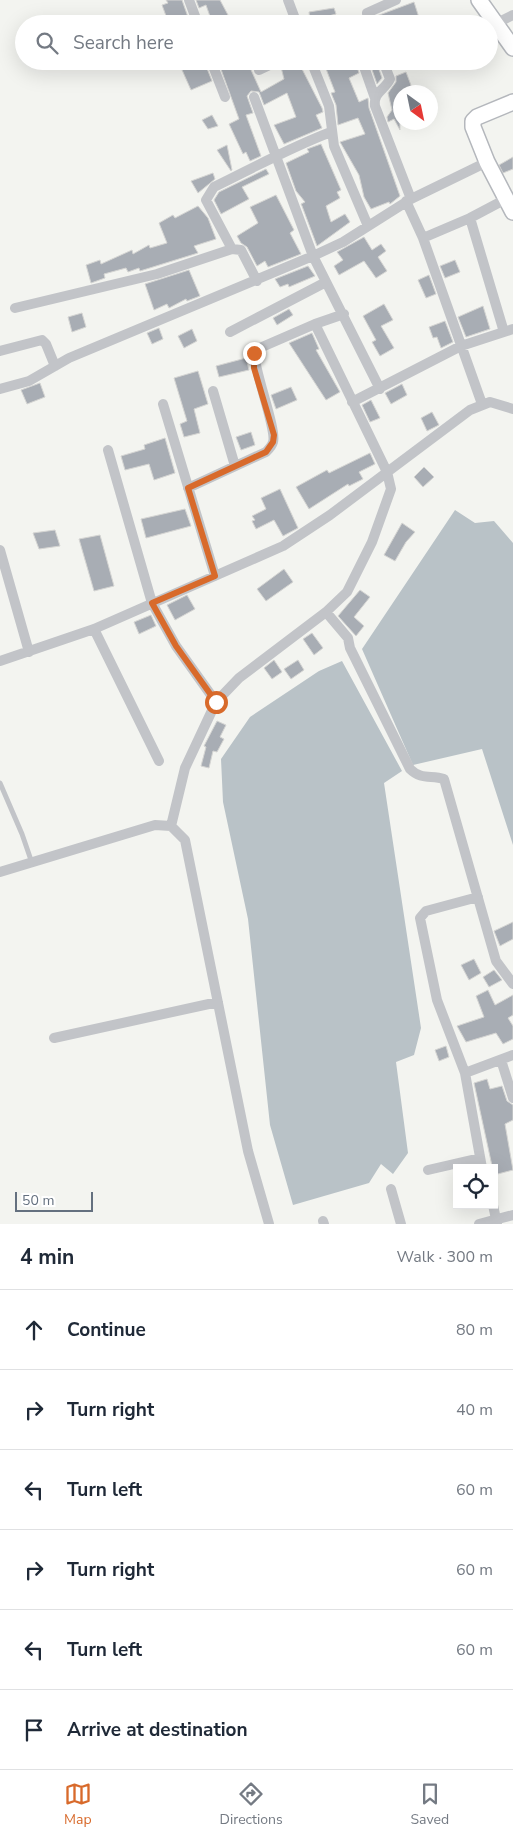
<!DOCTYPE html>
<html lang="en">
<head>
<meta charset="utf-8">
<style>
  body { margin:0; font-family:"Nunito Sans",sans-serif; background:#f2f2f3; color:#1f2937 }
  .controls { position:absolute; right:15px; bottom:15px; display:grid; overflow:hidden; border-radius:0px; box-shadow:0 5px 20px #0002 }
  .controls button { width:45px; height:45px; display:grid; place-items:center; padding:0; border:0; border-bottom:1px solid #e0e1e3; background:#fff; color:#1f2937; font:25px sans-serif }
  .compass { position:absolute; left:393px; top:85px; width:45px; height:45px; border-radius:50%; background:#fff; box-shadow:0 5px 20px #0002; rotate:147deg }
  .scale { position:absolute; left:15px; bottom:12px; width:78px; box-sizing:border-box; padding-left:5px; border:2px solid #64707f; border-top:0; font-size:14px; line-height:18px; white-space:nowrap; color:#64707f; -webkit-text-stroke:4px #fff; paint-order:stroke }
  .stop { position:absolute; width:15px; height:15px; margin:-11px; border:4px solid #d86a2b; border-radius:50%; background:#fff }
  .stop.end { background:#d86a2b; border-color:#fff; box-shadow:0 1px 5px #0008 }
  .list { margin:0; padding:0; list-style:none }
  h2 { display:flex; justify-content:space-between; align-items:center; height:65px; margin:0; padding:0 20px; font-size:21px }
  h2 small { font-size:16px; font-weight:400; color:#747a83 }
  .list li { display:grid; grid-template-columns:32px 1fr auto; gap:15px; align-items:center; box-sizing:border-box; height:80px; padding:0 20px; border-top:1px solid #e0e1e3 }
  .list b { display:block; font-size:19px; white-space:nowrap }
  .list em { font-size:16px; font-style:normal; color:#747a83 }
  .icon { flex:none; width:28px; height:28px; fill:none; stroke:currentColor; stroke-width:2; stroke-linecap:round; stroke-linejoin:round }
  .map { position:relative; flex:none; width:513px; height:1224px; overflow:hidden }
  .search { position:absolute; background:#fff; box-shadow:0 5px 20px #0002; left:15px; right:15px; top:15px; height:55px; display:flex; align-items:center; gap:12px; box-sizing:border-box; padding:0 18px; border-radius:28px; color:#747a83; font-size:19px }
  .sheet { height:545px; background:#fff }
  nav { display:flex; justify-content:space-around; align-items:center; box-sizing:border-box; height:70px; border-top:1px solid #e0e1e3; background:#fff; font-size:14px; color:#747a83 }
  nav a { display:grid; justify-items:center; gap:2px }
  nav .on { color:#d86a2b }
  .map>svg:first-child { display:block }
  .water { fill:#b9c2c7 }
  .building { fill:#a8adb4; stroke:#d5d5d3 }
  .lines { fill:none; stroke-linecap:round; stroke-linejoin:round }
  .secondary-casing { stroke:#b4b7bc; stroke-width:18 }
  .service { stroke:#c2c4c8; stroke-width:5 }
  .minor { stroke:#c2c4c8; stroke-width:10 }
  .secondary { stroke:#fff; stroke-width:15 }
  .route { stroke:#d86a2b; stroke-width:6 }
</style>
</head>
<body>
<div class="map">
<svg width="513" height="1224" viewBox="0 0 513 1224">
  <rect width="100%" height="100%" fill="#f3f4f0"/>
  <path class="water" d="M455 510 475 523 494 521 513 543V845L482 749 413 765 362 649Z
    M342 661 402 771 384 783 421 1028 414 1055 396 1062 408 1153 393 1174 381 1164 369 1183 293 1205 270 1125 248 919 223 802 221 759 250 717 319 671Z"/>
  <path class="building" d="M166 0H182L189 20 182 23 169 24 162 5 168 3Z
    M196 0H220L228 15 212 22 206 5 199 8Z
    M414 2 421 24H375L374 17Z
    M334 8 336 14 310 21 309 12Z
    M178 61H204L212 81 191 90Z
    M218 61H247L261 92 284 79 281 67 285 61H302L305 68 302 69 322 108 323 112 316 115 322 128 284 144 274 125 296 117 287 93 264 105 259 92 251 91 247 96 253 113 246 115 261 156 250 161 246 152 243 154 229 124 239 119Z
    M323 61H355L359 73 349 78 359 102 368 98 369 108 400 196 390 204 389 202 371 209 364 197 359 175 340 142 365 134 358 118 338 125 336 105 331 93 335 92Z
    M369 61H376L382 78 377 84Z
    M406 72 412 88 400 92V130L394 119 388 122 387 117 392 110 388 93 396 82V76Z
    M212 115 218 126 208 129 202 120Z
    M321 144 341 190 337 192 340 198 326 206 331 222 345 214 350 222 317 246 302 206 301 204 305 202 296 191 286 163 309 152 307 149Z
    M227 145 232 170 231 171 217 150Z
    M513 157V169L503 173 499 165Z
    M266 169 269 174 242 187 249 199 221 214 214 200 219 192Z
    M213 173 215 179 198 193 191 181Z
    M276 195 294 230 290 233 301 254 268 267 265 261 257 266 247 247 241 243 237 236 258 223 250 207Z
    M198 206 208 218 216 239 194 246 198 253 140 271 139 268 128 272 126 268 104 274 105 278 91 283 86 265 100 260 101 264 132 250 133 254 149 245 150 248 167 243 159 223 173 215 175 218Z
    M364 237 372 250 381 244 386 251 378 257 387 271 376 278 364 261 339 275 334 266 343 260 337 252Z
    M455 260 460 272 445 278 440 266Z
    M308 266 315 276 289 287 288 284 280 287 275 279Z
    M189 270 200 296 187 301 186 299 169 308 167 304 154 310 145 284Z
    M429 275 436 294 426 298 418 280Z
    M384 304 393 320 381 326 394 348 380 356 372 342 376 340 363 316Z
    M483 306 490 329 466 337 458 317Z
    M289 309 293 315 277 325 273 318Z
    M82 313 86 327 72 332 68 317Z
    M445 321 453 342 441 348 437 337 433 338 429 327Z
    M159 328 163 339 152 344 147 333Z
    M192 329 197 341 184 348 178 336Z
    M312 333 319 349 316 350 340 392 326 400 289 343Z
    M246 358 249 370 219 377 216 366Z
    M198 371 208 404 194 409 200 433 184 437 180 424 187 421 174 378Z
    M40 383 45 397 27 404 21 390Z
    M402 384 407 395 391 404 385 393Z
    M291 387 297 400 276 409 271 395Z
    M371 400 380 418 370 422 362 405Z
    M432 412 439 425 427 431 421 418Z
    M251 432 255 445 241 450 236 437Z
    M165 438 175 473 154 480 149 464 125 470 121 456 145 449 144 445Z
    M370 453 375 464 359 472 363 479 349 486 348 484 309 509 296 487 327 470 329 473Z
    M424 467 434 477 423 487 414 477Z
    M280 489 298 528 283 536 274 520 256 529 252 521 255 520 252 516 266 509 261 498Z
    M185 509 191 526 146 538 141 519Z
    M402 523 415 532 406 542 395 561 384 555Z
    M55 530 60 546 39 549 33 533Z
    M100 535 114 586 94 591 79 539Z
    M284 569 293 582 266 601 257 589Z
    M360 590 370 597 354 617 364 626 356 636 338 616Z
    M187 595 195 609 175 620 167 605Z
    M151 615 156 626 139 634 134 622Z
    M312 633 323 648 314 655 303 639Z
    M274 660 282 672 272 679 264 668Z
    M298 660 304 670 291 679 284 669Z
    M217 721 226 725 220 737 224 739 217 752 213 751 209 768 201 766 206 747 204 746Z
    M513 922V939L500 946 494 931Z
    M474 959 481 973 469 980 461 965Z
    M494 970 502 980 489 987 483 977Z
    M488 990 495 1005 513 995V1015L508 1018 513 1026V1039L503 1044 496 1033 466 1042 457 1026 484 1017 476 996Z
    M446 1046 449 1057 439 1061 435 1050Z
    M487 1079 490 1089 502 1086 507 1101 513 1105V1120L505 1124 513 1170 494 1175 474 1083Z"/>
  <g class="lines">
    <g class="secondary-casing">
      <path id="secondary" d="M479 0 513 48
        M513 102 477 117 473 121V127L487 162 513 212"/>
    </g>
    <path class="service" d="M0 783 22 834 32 863"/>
    <path class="minor" d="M189 0 198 24
      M288 0 297 24
      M368 24 367 13 396 0
      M495 24 513 15
      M211 61 225 97
      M311 61 329 106 334 146 368 226
      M362 61 375 98
      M383 61 390 79C385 90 373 92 375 106L411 199
      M259 70 278 61
      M254 97 313 256 380 389
      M406 201 423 238 482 404
      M470 218 504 332
      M423 238 470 218 508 198
      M232 249 206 200 214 187C253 168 291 147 331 132
      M15 308 157 274 232 249 241 250 257 281
      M230 332 326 282
      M0 351 42 340 46 344 55 366
      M0 389 29 381 69 358 313 256 343 242 411 199 487 162
      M213 391 235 466
      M352 402 461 346 513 329
      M163 404 215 576
      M108 450 152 603 176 646 216 702
      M188 488 266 452C269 449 272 446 273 442 277 431 255 373 254 353L262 347 315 324
      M0 550 29 652
      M326 612 348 638 350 648 410 769C421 780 431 775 444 779L496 961 513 984
      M94 629 159 761
      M0 661 94 629 283 546 330 515 470 410 490 402 513 409
      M171 826 185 768 216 702 239 678 326 612 347 592 372 542 391 489 387 472 315 324 344 314
      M0 872 155 825 171 826 185 840 248 1151 269 1224
      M478 897 426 911 420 918 437 1000 465 1073 482 1168
      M54 1038 218 1002
      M501 1060 513 1098
      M465 1073 513 1055
      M428 1170 480 1158
      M391 1189 401 1224
      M493 1205 497 1224
      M323 1221 324 1224
      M479 1224 513 1215"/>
    <use href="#secondary" class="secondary"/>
  </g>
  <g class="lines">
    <path class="route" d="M216 702 176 646 152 603 215 576 188 488 266 452 273 442 274 435 254 368V353"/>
  </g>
</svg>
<div class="controls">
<button><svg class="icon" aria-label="locate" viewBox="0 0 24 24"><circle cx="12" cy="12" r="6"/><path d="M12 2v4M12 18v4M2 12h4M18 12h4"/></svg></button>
</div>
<svg class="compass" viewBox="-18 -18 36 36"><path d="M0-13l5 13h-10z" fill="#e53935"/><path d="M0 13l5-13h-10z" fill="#747a83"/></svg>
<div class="scale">50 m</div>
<div class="stop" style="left:216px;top:702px"></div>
<div class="stop end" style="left:254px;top:353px"></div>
<div class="search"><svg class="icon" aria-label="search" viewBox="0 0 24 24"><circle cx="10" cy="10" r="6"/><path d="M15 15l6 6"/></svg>Search here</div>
</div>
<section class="sheet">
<h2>4 min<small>Walk · 300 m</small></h2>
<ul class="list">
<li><svg class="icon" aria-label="ahead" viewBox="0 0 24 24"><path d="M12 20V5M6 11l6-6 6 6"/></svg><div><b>Continue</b></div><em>80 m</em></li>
<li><svg class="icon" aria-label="right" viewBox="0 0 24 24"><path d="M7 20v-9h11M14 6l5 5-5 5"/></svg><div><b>Turn right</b></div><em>40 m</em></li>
<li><svg class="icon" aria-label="left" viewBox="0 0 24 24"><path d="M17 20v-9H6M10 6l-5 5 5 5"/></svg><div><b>Turn left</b></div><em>60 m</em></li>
<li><svg class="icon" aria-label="right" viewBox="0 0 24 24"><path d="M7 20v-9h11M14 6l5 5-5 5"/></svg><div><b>Turn right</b></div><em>60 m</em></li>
<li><svg class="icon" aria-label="left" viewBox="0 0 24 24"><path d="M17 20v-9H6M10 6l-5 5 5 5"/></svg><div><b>Turn left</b></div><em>60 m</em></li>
<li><svg class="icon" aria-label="arrive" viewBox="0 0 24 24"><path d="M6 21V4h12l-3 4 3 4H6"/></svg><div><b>Arrive at destination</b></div></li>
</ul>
</section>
<nav>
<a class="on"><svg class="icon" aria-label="map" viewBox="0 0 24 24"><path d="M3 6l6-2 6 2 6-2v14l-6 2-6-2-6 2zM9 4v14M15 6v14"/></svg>Map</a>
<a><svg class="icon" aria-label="directions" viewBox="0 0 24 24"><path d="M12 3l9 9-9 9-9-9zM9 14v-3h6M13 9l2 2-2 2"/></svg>Directions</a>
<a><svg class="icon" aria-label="saved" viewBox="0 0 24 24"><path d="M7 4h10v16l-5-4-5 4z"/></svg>Saved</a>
</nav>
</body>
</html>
